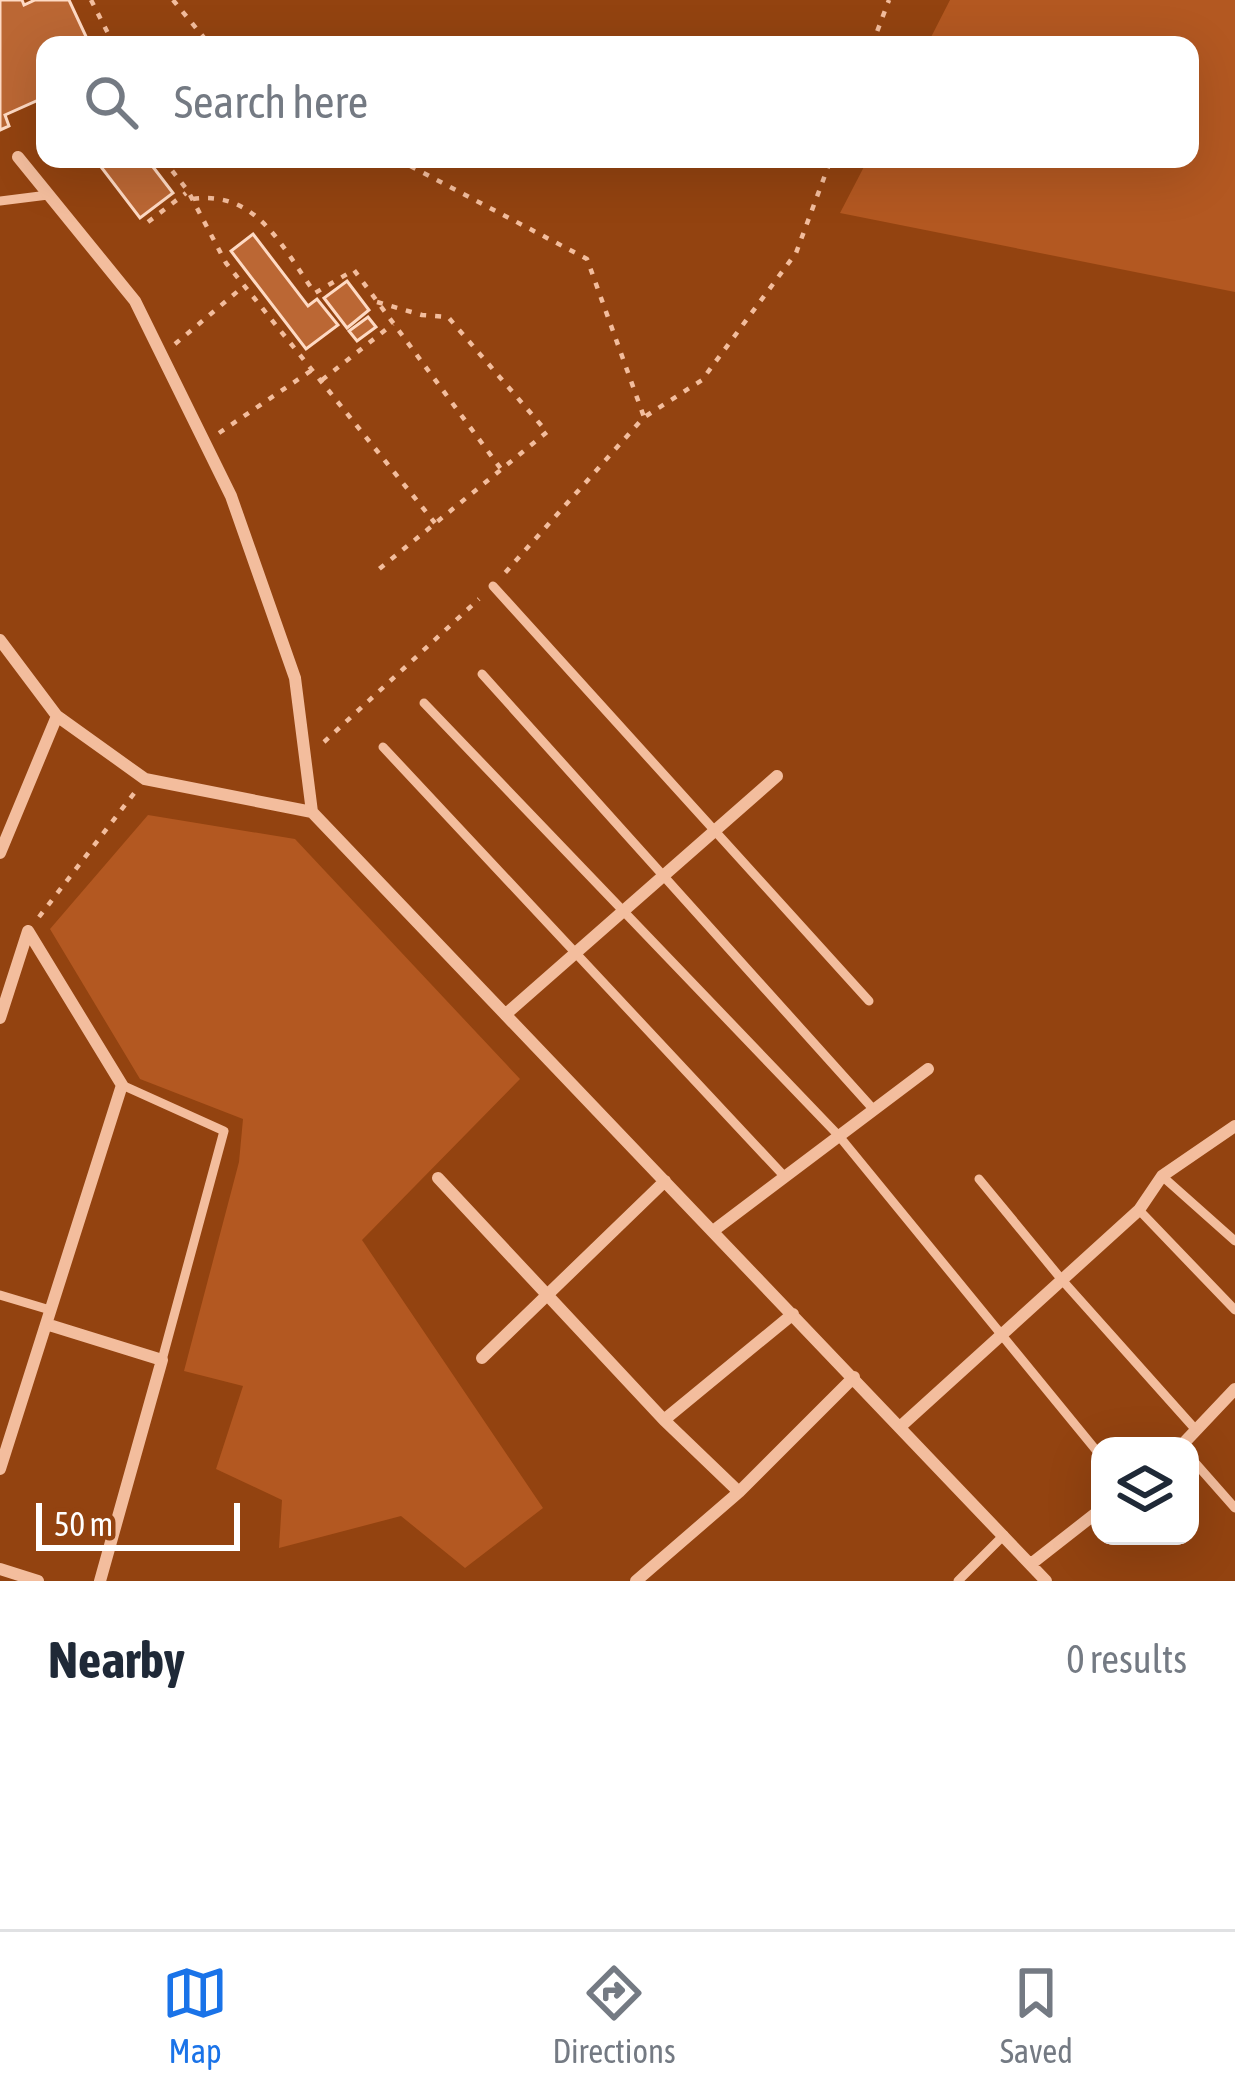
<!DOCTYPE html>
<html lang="en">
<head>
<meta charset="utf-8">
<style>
  body { margin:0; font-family:"Asap Condensed",sans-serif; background:#f6f6f7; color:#1f2937 }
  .controls { position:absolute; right:36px; bottom:36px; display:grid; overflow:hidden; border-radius:24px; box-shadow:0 12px 48px #0002 }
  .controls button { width:108px; height:108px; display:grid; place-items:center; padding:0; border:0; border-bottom:3px solid #e0e1e3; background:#fff; color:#1f2937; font:60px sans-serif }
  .scale { position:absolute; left:36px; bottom:30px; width:204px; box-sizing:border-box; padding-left:12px; border:6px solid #fff; border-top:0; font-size:33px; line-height:42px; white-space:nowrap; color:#fff; -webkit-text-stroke:9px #934310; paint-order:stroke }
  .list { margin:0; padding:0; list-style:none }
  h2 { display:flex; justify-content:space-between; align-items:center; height:156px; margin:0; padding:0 48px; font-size:51px }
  h2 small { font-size:39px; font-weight:400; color:#747a83 }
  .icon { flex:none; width:66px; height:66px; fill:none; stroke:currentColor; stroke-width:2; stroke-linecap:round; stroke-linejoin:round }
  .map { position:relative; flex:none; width:1235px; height:1581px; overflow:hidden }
  .search { position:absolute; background:#fff; box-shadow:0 12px 48px #0002; left:36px; right:36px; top:36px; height:132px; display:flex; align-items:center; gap:30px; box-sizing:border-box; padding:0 42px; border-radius:24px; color:#747a83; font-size:45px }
  .sheet { height:348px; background:#fff }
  nav { display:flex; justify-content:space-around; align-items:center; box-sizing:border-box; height:168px; border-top:3px solid #e0e1e3; background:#fff; font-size:33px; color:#747a83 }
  nav a { display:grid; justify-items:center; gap:6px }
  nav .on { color:#1a73e8 }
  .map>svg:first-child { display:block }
  .green { fill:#b35821 }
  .building { fill:#bb6734; stroke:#fedac4; stroke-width:3 }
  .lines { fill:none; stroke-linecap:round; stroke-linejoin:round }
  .path { stroke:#f3bd9d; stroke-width:4.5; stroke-dasharray:6 9; stroke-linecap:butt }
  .lane { stroke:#f3bd9d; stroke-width:9 }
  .street { stroke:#f3bd9d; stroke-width:12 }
</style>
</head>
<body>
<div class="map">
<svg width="1235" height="1581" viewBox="0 0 1235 1581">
  <rect width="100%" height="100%" fill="#934310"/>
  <path class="green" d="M950 0H1235V292L840 213 868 159H1190V45H927Z
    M148 815 295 839 520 1079 362 1240 543 1508 465 1568 401 1516 279 1548 282 1500 216 1469 243 1386 184 1371 239 1162 243 1119 140 1079 50 929Z"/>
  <path class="building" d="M0 0H22L24 5 35 0H69L90 45H45V97L5 115 9 126 0 130Z
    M95 159H147L173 193 140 218Z
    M253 234 308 306 317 299 338 325 306 349 231 251Z
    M347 281 369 310 347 328 324 298Z
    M368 317 376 327 357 341 349 331Z"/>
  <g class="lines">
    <path class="path" d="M91 0 114 45
      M173 0 210 45
      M872 45 889 0
      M163 159 188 191 226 263 435 523
      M397 159 587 259 644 417 504 574
      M193 199C257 190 282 247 315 293L354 270 501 469
      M148 222 186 193
      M377 302 422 315 448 317 547 432 378 570
      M175 344 244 286
      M322 380 393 324
      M646 416 702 380 796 253 831 159
      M219 433 312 370
      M324 742 479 599
      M39 917 135 792"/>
    <path class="lane" d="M0 201 48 195
      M493 586 869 1001
      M482 674 874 1110
      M424 703 839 1136 1100 1455
      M383 747 785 1177
      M122 1085 224 1131 162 1360
      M1162 1176 1235 1241
      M979 1179 1062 1280 1196 1430
      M1139 1210 1235 1310
      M0 1295 50 1310
      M1190 1457 1235 1508
      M958 1581 1004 1535"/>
    <path class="street" d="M18 157 135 301 231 496 295 678 312 812 1046 1581
      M0 640 57 716
      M0 853 57 716 145 779 312 812
      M506 1014 777 776
      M0 1018 28 931
      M438 1178 664 1420 739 1492
      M713 1231 928 1069
      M46 1324 162 1360 100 1581
      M482 1358 665 1181
      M664 1420 793 1314
      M901 1426 1139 1210 1162 1176 1235 1126
      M1181 1446 1235 1389
      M0 1469 122 1085 28 931
      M1031 1564 1100 1510
      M0 1569 38 1581
      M636 1581 739 1492 854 1377"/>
  </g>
</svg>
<div class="controls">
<button><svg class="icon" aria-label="layers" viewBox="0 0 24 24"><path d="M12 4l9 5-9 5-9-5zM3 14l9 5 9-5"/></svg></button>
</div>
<div class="scale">50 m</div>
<div class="search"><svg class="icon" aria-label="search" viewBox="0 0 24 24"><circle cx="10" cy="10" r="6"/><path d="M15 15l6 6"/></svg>Search here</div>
</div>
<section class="sheet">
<h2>Nearby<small>0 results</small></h2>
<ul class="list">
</ul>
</section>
<nav>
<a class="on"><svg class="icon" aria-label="map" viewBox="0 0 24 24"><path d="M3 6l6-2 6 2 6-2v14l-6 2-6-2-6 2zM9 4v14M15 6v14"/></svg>Map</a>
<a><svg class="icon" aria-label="directions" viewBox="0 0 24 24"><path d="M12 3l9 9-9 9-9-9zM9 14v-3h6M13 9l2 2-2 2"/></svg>Directions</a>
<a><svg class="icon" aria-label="saved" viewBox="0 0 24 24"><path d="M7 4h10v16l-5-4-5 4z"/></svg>Saved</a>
</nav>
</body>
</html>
